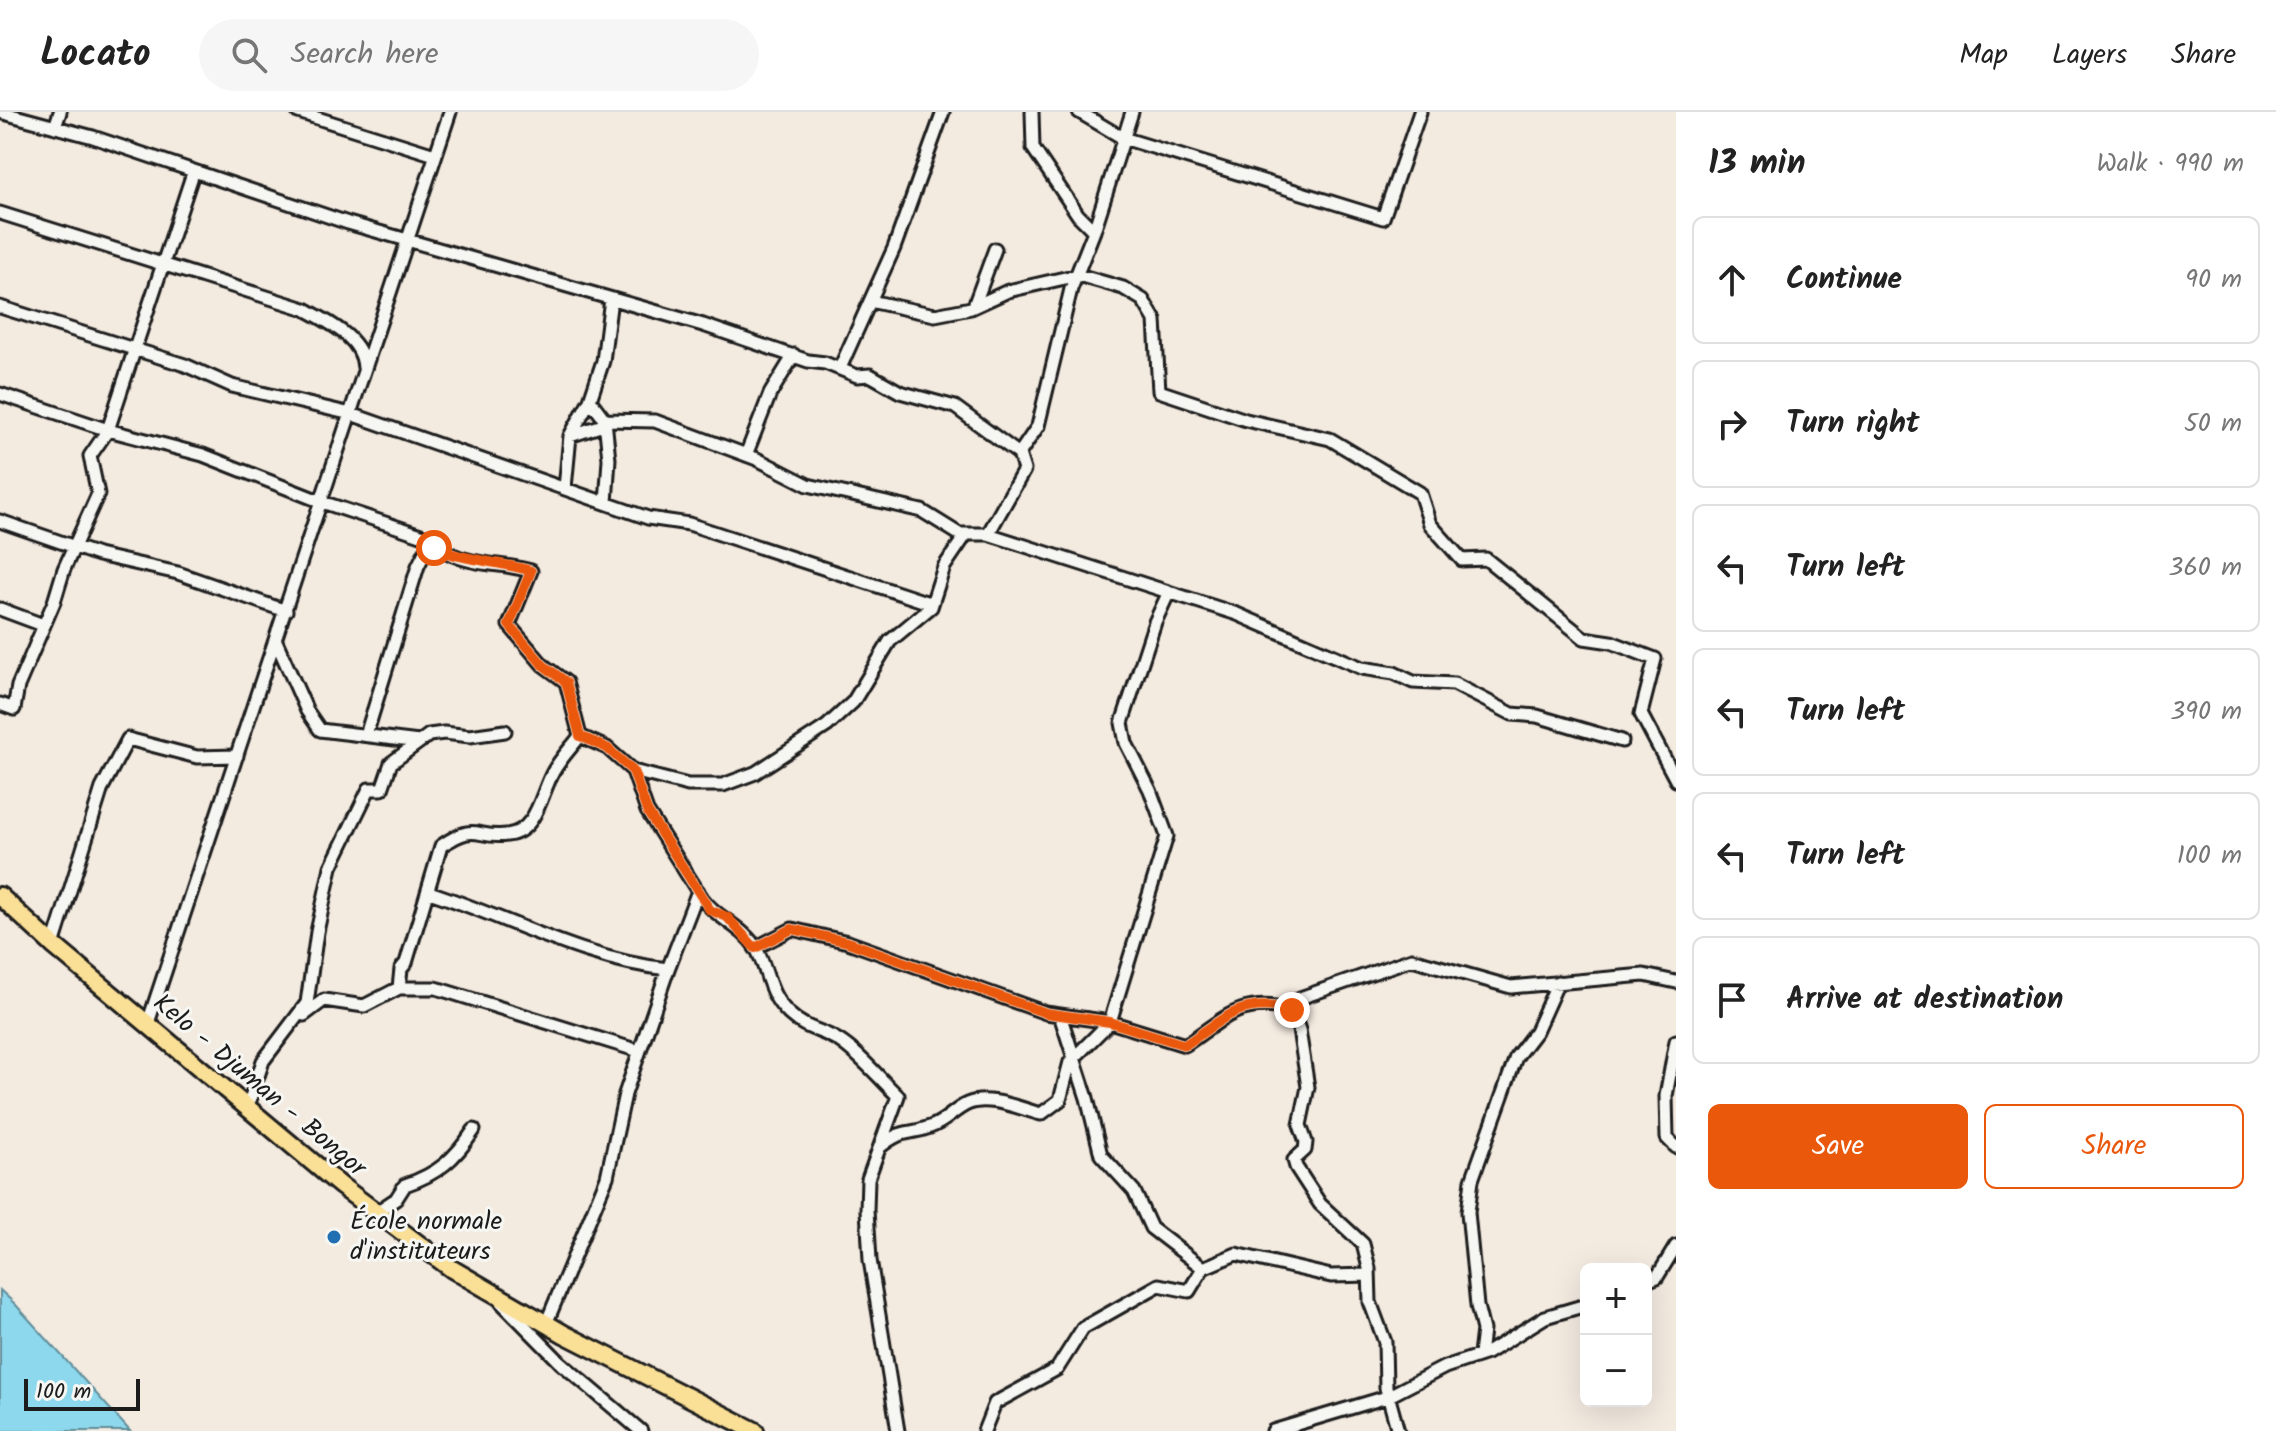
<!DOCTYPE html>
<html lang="en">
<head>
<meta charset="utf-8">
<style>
  body { margin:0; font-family:Kalam,sans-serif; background:#f6f6f6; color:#222 }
  .controls { position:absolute; right:24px; bottom:24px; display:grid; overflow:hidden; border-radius:12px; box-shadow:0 8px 32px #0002 }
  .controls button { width:72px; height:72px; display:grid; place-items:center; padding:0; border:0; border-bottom:2px solid #e0e0e0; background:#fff; color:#222; font:40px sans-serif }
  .scale { position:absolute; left:24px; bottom:20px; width:116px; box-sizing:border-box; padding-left:8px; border:4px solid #1c1c1c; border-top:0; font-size:22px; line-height:28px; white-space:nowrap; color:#1c1c1c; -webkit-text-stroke:6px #f6f6f2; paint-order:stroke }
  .stop { position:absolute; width:24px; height:24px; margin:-18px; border:6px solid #ea580c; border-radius:50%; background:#fff }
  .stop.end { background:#ea580c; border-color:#fff; box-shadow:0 2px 8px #0008 }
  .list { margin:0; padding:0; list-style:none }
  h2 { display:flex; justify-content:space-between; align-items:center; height:104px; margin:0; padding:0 32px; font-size:34px }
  h2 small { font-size:26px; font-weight:400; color:#767676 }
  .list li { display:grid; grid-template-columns:52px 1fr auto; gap:24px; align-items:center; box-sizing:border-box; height:128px; margin:0 16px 16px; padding:0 16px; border:2px solid #e0e0e0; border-radius:12px }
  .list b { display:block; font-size:30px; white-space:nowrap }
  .list em { font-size:26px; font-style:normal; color:#767676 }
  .actions { display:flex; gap:16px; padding:24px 32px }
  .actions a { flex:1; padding:18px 0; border:2px solid #ea580c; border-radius:12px; text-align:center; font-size:28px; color:#ea580c }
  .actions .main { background:#ea580c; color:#fff }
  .icon { flex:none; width:44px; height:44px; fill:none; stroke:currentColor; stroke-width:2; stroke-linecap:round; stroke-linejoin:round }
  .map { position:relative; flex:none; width:1676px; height:1319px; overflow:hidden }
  header { display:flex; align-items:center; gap:48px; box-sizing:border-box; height:112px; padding:0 40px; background:#fff; border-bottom:2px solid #e0e0e0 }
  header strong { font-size:38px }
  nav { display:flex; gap:44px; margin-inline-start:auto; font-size:28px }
  .search { width:560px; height:72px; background:#f6f6f6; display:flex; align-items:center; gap:20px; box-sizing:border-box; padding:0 28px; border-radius:44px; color:#767676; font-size:30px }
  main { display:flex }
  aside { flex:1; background:#fff }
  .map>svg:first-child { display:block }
  .water { fill:#8dd8ed; stroke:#608d99; stroke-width:2 }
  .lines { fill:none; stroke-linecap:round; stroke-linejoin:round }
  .minor-casing { stroke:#1c1c1c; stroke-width:17 }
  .highway-casing { stroke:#1c1c1c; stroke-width:22 }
  .minor { stroke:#f6f6f2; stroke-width:11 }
  .highway { stroke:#fadf96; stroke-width:16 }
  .route { stroke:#ea580c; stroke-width:10 }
  .poi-dot { fill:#1f6fb2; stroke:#f6f6f2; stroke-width:3 }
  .labels { text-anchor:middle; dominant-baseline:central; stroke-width:6; stroke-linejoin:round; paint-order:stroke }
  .street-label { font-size:26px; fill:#1c1c1c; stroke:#f6f6f2 }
  .poi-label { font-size:26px; fill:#1c1c1c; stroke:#f6f6f2; text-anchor:start }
</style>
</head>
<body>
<header>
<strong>Locato</strong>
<div class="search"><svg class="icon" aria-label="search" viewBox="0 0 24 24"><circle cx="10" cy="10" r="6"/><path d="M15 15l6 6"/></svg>Search here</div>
<nav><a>Map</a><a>Layers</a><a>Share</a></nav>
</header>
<main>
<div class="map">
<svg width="1676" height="1319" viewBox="0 0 1676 1319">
  <rect width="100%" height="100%" fill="#f3eae0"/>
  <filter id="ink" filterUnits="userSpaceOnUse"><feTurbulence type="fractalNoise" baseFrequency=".0125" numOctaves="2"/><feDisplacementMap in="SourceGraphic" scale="16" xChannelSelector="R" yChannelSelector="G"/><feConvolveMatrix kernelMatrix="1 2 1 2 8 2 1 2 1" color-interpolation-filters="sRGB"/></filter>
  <g filter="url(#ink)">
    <path class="water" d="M0 1178 15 1192 130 1319H0Z"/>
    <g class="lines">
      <g class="minor-casing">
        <path id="minor" d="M0 0 93 25 348 111 703 213 808 249 825 251 857 264 870 263 900 280 955 295 1019 342 1024 358 988 422
          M298 0 435 43
          M1032 0 1033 36 1078 103 1094 119
          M1079 0 1123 26 1383 106 1420 0
          M55 15 60 0
          M0 101 305 197C328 210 363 226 364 256
          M611 187 603 249 590 288 605 308 655 309 757 347 808 373 922 399 959 422H988L1237 502 1362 556 1394 561 1413 570 1454 572 1512 602 1537 604 1622 629
          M870 189 935 203 971 196 1008 179 1078 163 1123 176 1143 188 1155 208 1159 279 1246 308 1330 327 1420 381 1430 412 1462 448 1486 447 1584 526 1611 530 1655 547 1641 602 1676 668
          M974 194 995 137
          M0 195 185 253 232 274 351 302 648 406 689 412 932 492
          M840 256 894 136 943 0
          M0 282 108 318 203 343 322 390 436 428C441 432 444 439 449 441 474 454 504 451 531 459L509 513 543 553 566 570 580 624 607 636 633 659 647 699 702 786C716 806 742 814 756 836 769 860 767 881 789 902 805 917 821 918 838 928 860 942 879 966 898 984L868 1067 867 1098 870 1148 898 1319
          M605 308 609 347 606 391
          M570 324 606 312
          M1019 342 1038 314 1071 177 1094 119 1132 0
          M746 343 770 282 794 243
          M565 376 570 324 590 288
          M0 409 98 443 178 461 286 499
          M1168 482 1155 510 1122 611 1126 631 1150 678 1167 724 1110 910 1185 933C1225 906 1241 885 1292 898L1299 918 1308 975 1300 1013 1306 1030 1305 1038 1294 1048 1296 1055 1320 1092 1363 1132 1369 1156 1370 1190 1385 1230 1386 1276 1398 1319
          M0 497 43 513
          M276 529 307 599 320 618 419 630
          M0 592 14 597 18 574 54 490 64 457 98 382 90 344 108 318 193 61
          M366 623 418 454 425 440 434 436 446 440
          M633 659 688 673H723L755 661 827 614 853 590 890 529 931 495 944 455 965 424
          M429 780C507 805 586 849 668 857L698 779
          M53 833 102 676 128 627 197 645 237 644
          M755 836 792 817 848 830 1046 901 1110 910
          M399 876H436L639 939
          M1292 895 1300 886 1412 847 1511 875 1644 863 1676 870
          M304 903 324 888 364 894 399 876 401 857 406 851 441 734C477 709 475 727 507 723 537 720 541 681 553 660 560 647 571 636 580 624
          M1060 903 1087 986 1101 1043 1134 1079 1151 1116 1203 1156
          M148 911 450 0
          M1676 929 1666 984 1667 1026 1676 1035
          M248 994 263 949 307 891 317 820 331 755 369 677H382L391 651 429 623 444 621 470 624 505 619
          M880 1035C903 1016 906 1024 930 1015 945 1010 954 998 967 992 988 982 1021 997 1041 1002L1060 988 1070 950 1110 910
          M375 1101 396 1087 405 1073C438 1062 455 1047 474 1018
          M1646 1169 1657 1165 1676 1134
          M501 1190 561 1251 641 1319
          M546 1212 607 1065 625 982 668 857
          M1480 1243 1483 1218 1477 1194 1468 1100 1472 1068 1516 945 1536 919 1558 870
          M984 1319 995 1291 1057 1257 1083 1216 1159 1173 1189 1179 1203 1156 1236 1142 1331 1164 1369 1163
          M1273 1319 1387 1285 1445 1255 1487 1241 1545 1205 1586 1193"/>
      </g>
      <g class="highway-casing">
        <path id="highway" d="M0 784 53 833 341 1074 452 1157 564 1222 755 1319"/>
      </g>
      <use href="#minor" class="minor"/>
      <use href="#highway" class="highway"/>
    </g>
  </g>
  <g class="lines" filter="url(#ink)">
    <path class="route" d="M434 436C466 449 498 449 531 459L509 513 543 553 566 570 580 624 607 636 633 659 647 699 710 798 727 805 755 836 792 817 848 830 1046 901 1110 910 1185 933C1225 906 1241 885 1292 898"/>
  </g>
  <circle class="poi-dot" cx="334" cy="1125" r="8"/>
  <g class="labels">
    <g class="street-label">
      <text transform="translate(259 974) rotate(40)">Kelo - Djuman - Bongor</text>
    </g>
    <g class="poi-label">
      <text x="350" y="1110">École normale<tspan x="350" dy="30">d'instituteurs</tspan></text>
    </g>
  </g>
</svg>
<div class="controls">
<button>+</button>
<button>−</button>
</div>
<div class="scale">100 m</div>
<div class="stop" style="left:434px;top:436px"></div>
<div class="stop end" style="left:1292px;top:898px"></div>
</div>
<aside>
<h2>13 min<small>Walk · 990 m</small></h2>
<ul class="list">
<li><svg class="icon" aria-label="ahead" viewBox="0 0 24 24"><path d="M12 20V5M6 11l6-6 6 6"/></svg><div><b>Continue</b></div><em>90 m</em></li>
<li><svg class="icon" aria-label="right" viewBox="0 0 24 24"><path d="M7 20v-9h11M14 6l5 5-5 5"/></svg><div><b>Turn right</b></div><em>50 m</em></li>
<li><svg class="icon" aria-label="left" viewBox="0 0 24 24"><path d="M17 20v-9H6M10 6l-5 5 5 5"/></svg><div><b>Turn left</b></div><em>360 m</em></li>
<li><svg class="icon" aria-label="left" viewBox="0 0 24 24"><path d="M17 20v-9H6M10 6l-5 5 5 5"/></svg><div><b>Turn left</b></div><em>390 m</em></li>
<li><svg class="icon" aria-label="left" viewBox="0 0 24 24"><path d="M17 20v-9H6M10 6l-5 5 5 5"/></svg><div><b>Turn left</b></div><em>100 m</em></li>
<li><svg class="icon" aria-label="arrive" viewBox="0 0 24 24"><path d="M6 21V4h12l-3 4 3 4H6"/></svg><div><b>Arrive at destination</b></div></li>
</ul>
<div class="actions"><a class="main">Save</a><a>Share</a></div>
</aside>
</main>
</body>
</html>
